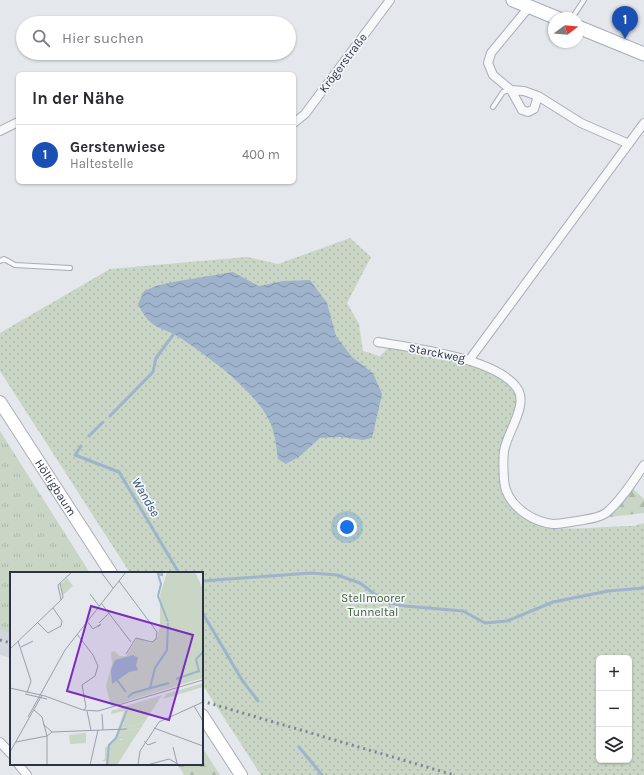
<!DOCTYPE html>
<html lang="de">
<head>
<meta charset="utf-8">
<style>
  body { margin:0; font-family:Karla,sans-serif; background:#f2f2f3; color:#2b2b33 }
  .controls { position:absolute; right:12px; bottom:12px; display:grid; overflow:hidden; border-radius:6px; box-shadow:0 1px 3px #0004 }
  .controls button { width:36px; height:36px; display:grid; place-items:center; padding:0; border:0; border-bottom:1px solid #e1e1e2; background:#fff; color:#2b2b33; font:20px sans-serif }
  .compass { position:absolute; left:548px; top:12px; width:36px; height:36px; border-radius:50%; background:#fff; box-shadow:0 1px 3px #0004; rotate:74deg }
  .you { position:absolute; left:347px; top:527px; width:14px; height:14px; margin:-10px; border:3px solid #fff; border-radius:50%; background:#1a73e8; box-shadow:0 0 0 6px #1a73e833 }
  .badge { display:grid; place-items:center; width:26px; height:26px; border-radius:50%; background:#d1495b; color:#fff; font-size:13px; font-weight:700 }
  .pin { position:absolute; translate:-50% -33px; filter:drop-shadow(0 1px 2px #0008) }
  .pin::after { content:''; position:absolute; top:21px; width:14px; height:12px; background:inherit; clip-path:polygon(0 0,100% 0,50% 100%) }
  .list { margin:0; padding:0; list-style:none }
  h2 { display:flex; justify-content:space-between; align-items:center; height:52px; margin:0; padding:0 16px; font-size:17px }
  h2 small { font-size:13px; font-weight:400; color:#7c7c81 }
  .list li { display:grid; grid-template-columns:26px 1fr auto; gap:12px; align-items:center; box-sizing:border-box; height:60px; padding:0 16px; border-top:1px solid #e1e1e2 }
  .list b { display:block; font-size:15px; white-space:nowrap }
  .list p { margin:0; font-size:13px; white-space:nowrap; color:#7c7c81 }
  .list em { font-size:13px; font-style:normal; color:#7c7c81 }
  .icon { flex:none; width:22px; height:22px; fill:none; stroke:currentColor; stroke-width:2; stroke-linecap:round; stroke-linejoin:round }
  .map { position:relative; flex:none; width:644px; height:775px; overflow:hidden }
  .search { position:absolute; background:#fff; box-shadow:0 1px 3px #0004; left:16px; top:16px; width:280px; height:44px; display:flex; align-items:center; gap:10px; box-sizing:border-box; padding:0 14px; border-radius:22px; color:#7c7c81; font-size:15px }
  .panel { position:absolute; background:#fff; box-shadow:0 1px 3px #0004; left:16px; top:72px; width:280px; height:112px; border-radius:6px }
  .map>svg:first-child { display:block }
  .built { fill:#d2d6de }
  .grass { fill:url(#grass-tufts) }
  .forest { fill:url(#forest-firs) }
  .park { fill:url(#park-dots); fill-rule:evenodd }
  .water { fill:url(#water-waves) }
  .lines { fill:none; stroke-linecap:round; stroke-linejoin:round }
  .stream { stroke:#9fb4cc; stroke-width:3 }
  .service-casing { stroke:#a9aeb7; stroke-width:6 }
  .minor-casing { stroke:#a9aeb7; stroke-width:10 }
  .secondary-casing { stroke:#a9aeb7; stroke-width:14 }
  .primary-casing { stroke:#a3abb8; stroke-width:15 }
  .service { stroke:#f7f8fa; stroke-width:4 }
  .minor { stroke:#f7f8fa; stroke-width:8 }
  .secondary { stroke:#fff; stroke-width:12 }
  .primary { stroke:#fff; stroke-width:13 }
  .rail { stroke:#7d8696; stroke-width:3; stroke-dasharray:2 4; stroke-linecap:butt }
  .labels { text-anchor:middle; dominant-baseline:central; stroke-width:3.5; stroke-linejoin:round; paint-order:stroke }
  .street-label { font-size:12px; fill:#2b3445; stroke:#f4f6f9 }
  .park-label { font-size:12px; fill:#3f6138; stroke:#f4f6f9 }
  .water-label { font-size:13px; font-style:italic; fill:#34527a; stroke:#f4f6f9 }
  .inset-river { fill:none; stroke:#9fb4cc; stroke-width:2 }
  .inset-road { fill:none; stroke:#9a9fa9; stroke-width:1 }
  .view { fill:#7b2cbf; fill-opacity:0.15; stroke:#7b2cbf; stroke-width:2 }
  .inset-edge { fill:none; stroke:#2b3445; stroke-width:2 }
</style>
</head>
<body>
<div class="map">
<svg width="644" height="775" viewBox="0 0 644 775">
  <defs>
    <pattern id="grass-tufts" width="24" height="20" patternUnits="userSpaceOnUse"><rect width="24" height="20" fill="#c9d6c5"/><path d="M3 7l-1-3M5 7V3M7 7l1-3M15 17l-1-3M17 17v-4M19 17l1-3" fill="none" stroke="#adb8ab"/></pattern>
    <pattern id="forest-firs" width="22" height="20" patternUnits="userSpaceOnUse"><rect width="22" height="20" fill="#c9d6c5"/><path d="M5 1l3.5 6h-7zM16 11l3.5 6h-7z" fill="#adb8ab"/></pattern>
    <pattern id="park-dots" width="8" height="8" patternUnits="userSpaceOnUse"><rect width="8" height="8" fill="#c9d6c5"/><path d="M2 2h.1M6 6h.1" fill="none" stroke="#adb8ab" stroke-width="1.8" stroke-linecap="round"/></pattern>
    <pattern id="water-waves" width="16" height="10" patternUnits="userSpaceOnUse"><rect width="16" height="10" fill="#9fb4cc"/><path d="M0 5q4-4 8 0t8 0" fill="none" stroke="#8293a7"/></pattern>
  </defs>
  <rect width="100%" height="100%" fill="#e4e7ec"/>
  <path class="built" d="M0 630 11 633V658L0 655Z"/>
  <path class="grass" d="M0 431 90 573H11V633L0 630Z"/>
  <path class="forest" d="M633 489 644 499V513L609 517Z
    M202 747 220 775H184L177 764H202Z"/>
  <path class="park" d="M350 238 371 257 347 303 359 324 363 351 380 356 389 347C418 354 493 364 512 387 527 405 506 428 502 446 497 467 500 490 513 507 521 518 538 526 552 528 577 530 609 526 634 526L644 523V775H261L202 684V573H130L0 371V333L110 269 247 257 278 264ZM599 658H629V760H599Z"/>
  <path class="water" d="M233 272 259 286 283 281 310 280 327 303 336 336 352 357 373 373 382 394 372 438 363 440 341 437 320 438 300 456 286 464 278 459C276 445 275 432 269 420 252 388 211 359 182 339 159 324 152 332 138 304L144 291 156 286 173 282Z"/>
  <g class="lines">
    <path class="stream" d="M110 416 153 372 156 358 173 335
      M89 436 103 422
      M81 446 75 455 119 472 179 573
      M202 581 311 573 337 575 360 583 385 602 405 606 463 611 485 623 507 621 553 602 608 591 644 588
      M202 612 242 680 258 701
      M299 747 322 775"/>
    <g class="service-casing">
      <path id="service" d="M572 18 584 0
        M493 107 503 92 510 90
        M0 261 4 259 15 265 70 268"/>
    </g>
    <g class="minor-casing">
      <path id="minor" d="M511 90 522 110 528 112 534 109 538 96 524 91 511 90 493 75 488 63 491 53 529 7
        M538 96 581 123 629 144
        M294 123 305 114 390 0
        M0 131 18 122
        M378 342C413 348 496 358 517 388 529 405 507 432 504 451 503 459 503 482 506 490 513 509 534 522 553 524 561 524 569 522 577 521 587 519 597 519 606 513 620 502 634 480 644 465
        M470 359 644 123
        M0 742 11 754
        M18 764 27 775"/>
    </g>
    <g class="secondary-casing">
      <g id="secondary">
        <path id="s1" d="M0 402 111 573"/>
        <path d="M202 715 241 775"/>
      </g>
    </g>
    <g class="primary-casing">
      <path id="primary" d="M513 0 557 18
        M578 27 644 54"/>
    </g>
    <use href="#service" class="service"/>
    <use href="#minor" class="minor"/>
    <use href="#secondary" class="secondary"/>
    <use href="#primary" class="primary"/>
    <path class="rail" d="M0 640 11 643
      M202 701 454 775"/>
  </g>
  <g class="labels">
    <g class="street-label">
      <text transform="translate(343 63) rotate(-53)">Krögerstraße</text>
      <text transform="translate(437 353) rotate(11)">Starckweg</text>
      <text stroke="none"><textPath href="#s1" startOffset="102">Höltigbaum</textPath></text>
    </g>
    <g class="park-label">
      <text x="373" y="598">Stellmoorer<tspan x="373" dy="14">Tunneltal</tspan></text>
    </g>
    <g class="water-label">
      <text transform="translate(146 497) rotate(60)">Wandse</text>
    </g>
  </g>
  <g transform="translate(10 572)">
    <rect width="193" height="193" fill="#e4e7ec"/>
    <path d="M152 123 134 151 112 156 118 137H106ZM131 156 121 171 108 166 114 159Z" fill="#c9d6c5"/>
    <path d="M57 6 63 14 53 23 51 12ZM193 111V115L153 127 156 122ZM118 136 112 156 134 151 131 156 114 159 109 164 110 168 115 167 121 171 107 193H96V189H92L95 187V176L105 166 114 139 101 142 102 138Z" fill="#c9d6c5"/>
    <path d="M157 0H185L193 17V106L101 134 96 114 102 92 101 81 104 79 110 84H116L127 66 141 71 147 66 150 55V23Z" fill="#c9d6c5"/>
    <path d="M76 161V171L60 172 59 163 73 162H60Z" fill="#c9d6c5"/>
    <path d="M123 83 128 86 126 93 128 98 119 100 102 112 101 98 105 88Z" fill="#9fb4cc"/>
    <path class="inset-river" d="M152 0V3L148 2 151 12 148 24 158 50M166 107 189 99 186 87 193 80M107 108 116 120M140 116 145 96 157 78 158 51M118 125 123 121 159 111M97 193 99 173 106 166 117 138"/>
    <path class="inset-road" d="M91 0 103 16M109 9 147 60 146 67 142 70 126 66 116 82M80 22 89 34M51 28 48 13 62 0M91 31 121 70M77 49 83 57 91 52 88 55M28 51 38 61 51 54 52 49 43 36M89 51 99 41M67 62 83 83 88 94 85 104 72 113 76 135 74 138M8 69 21 109 17 121M11 75 23 69M0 77 51 28 53 25 50 11M0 116 35 124 73 138 88 139 193 108M15 122 37 127M184 134 193 149M24 138 32 145 37 164V193M77 139 81 158M92 142 93 158M18 145 55 78 116 0M33 152 42 160 117 157M144 156 193 174M134 169 138 173 146 170M6 170 37 164 42 160M163 175 167 191M0 180 32 123M80 193 88 158M128 193 130 179 149 150 193 130M137 193 159 187 168 192"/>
    <path class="view" d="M81 34 183 63 159 148 57 119Z"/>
    <rect width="193" height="193" class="inset-edge"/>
  </g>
</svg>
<div class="controls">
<button>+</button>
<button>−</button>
<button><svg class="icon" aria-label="layers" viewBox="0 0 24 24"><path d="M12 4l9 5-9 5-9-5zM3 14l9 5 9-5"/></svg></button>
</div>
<svg class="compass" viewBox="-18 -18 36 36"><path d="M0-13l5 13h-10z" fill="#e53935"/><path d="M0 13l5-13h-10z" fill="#7c7c81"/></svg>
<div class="you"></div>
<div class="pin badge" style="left:625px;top:39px;background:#1a4fb4">1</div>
<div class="search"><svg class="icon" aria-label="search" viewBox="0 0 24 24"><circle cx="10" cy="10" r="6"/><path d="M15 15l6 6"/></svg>Hier suchen</div>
<section class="panel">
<h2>In der Nähe<small></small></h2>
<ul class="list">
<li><span class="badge" style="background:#1a4fb4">1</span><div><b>Gerstenwiese</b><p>Haltestelle</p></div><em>400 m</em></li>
</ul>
</section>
</div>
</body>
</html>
